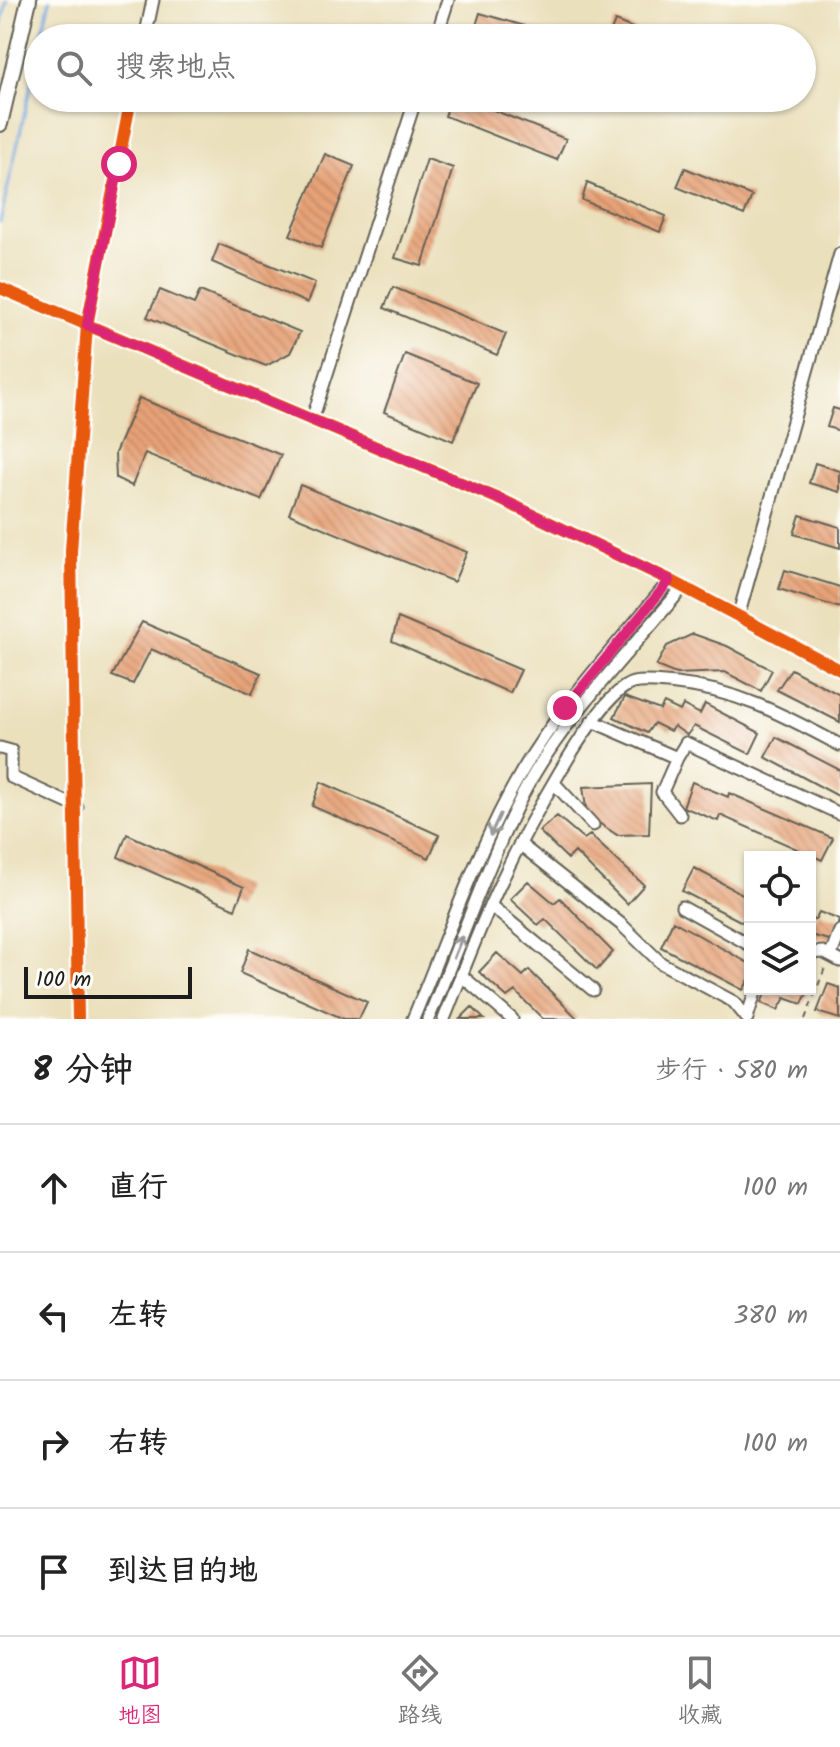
<!DOCTYPE html>
<html lang="zh">
<head>
<meta charset="utf-8">
<style>
  body { margin:0; font-family:Kalam,"LXGW WenKai TC",sans-serif; background:#f6f6f6; color:#222 }
  .controls { position:absolute; right:24px; bottom:24px; display:grid; overflow:hidden; border-radius:0px; box-shadow:0 2px 6px #0004 }
  .controls button { width:72px; height:72px; display:grid; place-items:center; padding:0; border:0; border-bottom:2px solid #e0e0e0; background:#fff; color:#222; font:40px sans-serif }
  .scale { position:absolute; left:24px; bottom:20px; width:168px; box-sizing:border-box; padding-left:8px; border:4px solid #1c1c1c; border-top:0; font-size:22px; line-height:28px; white-space:nowrap; color:#1c1c1c; -webkit-text-stroke:6px #fdfcf7; paint-order:stroke }
  .stop { position:absolute; width:24px; height:24px; margin:-18px; border:6px solid #db2777; border-radius:50%; background:#fff }
  .stop.end { background:#db2777; border-color:#fff; box-shadow:0 2px 8px #0008 }
  .list { margin:0; padding:0; list-style:none }
  h2 { display:flex; justify-content:space-between; align-items:center; height:104px; margin:0; padding:0 32px; font-size:34px }
  h2 small { font-size:26px; font-weight:400; color:#767676 }
  .list li { display:grid; grid-template-columns:52px 1fr auto; gap:24px; align-items:center; box-sizing:border-box; height:128px; padding:0 32px; border-top:2px solid #e0e0e0 }
  .list b { display:block; font-size:30px; white-space:nowrap }
  .list em { font-size:26px; font-style:normal; color:#767676 }
  .icon { flex:none; width:44px; height:44px; fill:none; stroke:currentColor; stroke-width:2; stroke-linecap:round; stroke-linejoin:round }
  .map { position:relative; flex:none; width:840px; height:1019px; overflow:hidden }
  .search { position:absolute; background:#fff; box-shadow:0 2px 6px #0004; left:24px; right:24px; top:24px; height:88px; display:flex; align-items:center; gap:20px; box-sizing:border-box; padding:0 28px; border-radius:44px; color:#767676; font-size:30px }
  .sheet { height:616px; background:#fff }
  nav { display:flex; justify-content:space-around; align-items:center; box-sizing:border-box; height:112px; border-top:2px solid #e0e0e0; background:#fff; font-size:22px; color:#767676 }
  nav a { display:grid; justify-items:center; gap:4px }
  nav .on { color:#db2777 }
  .map>svg:first-child { display:block }
  .lines { fill:none; stroke-linecap:round; stroke-linejoin:round }
  .stream { stroke:#6fa5dd; stroke-width:3 }
  .building { fill:url(#building-back-hatch) }
  .minor-casing { stroke:#646154; stroke-width:15 }
  .tertiary-casing { stroke:#646154; stroke-width:18 }
  .path { stroke:#646154; stroke-width:2; stroke-dasharray:6 6; stroke-linecap:butt }
  .minor { stroke:#fff; stroke-width:11 }
  .tertiary { stroke:#fff; stroke-width:14 }
  .cycleway-casing { stroke:#fdfcf7; stroke-width:17 }
  .cycleway { stroke:#e8590c; stroke-width:12 }
  .oneway { stroke:#999 }
  .route { stroke:#db2777; stroke-width:10 }
</style>
</head>
<body>
<div class="map">
<svg width="840" height="1019" viewBox="0 0 840 1019">
  <defs>
    <pattern id="building-back-hatch" width="6" height="6" patternUnits="userSpaceOnUse" patternTransform="scale(2)"><rect width="6" height="6" fill="#e6a176"/><path d="M-1 5l2 2M0 0l6 6M5-1l2 2" fill="none" stroke="#c58a66"/></pattern>
  </defs>
  <rect width="100%" height="100%" fill="#fdfcf7"/>
  <filter id="ink" filterUnits="userSpaceOnUse"><feTurbulence type="fractalNoise" baseFrequency=".0125" numOctaves="2"/><feDisplacementMap in="SourceGraphic" scale="16" xChannelSelector="R" yChannelSelector="G"/><feConvolveMatrix kernelMatrix="1 2 1 2 8 2 1 2 1" color-interpolation-filters="sRGB"/></filter>
  <filter id="wash" filterUnits="userSpaceOnUse"><feTurbulence type="fractalNoise" baseFrequency=".006" numOctaves="4" result="noise"/><feDisplacementMap in="SourceGraphic" scale="32" xChannelSelector="R" yChannelSelector="G"/><feGaussianBlur stdDeviation="1.8" result="paint"/><feColorMatrix in="noise" values="0 0 0 0 0 0 0 0 0 0 0 0 0 0 0 0 0 1.4 0 .05"/><feComposite in="paint" operator="in"/></filter>
  <g filter="url(#wash)">
    <rect width="100%" height="100%" fill="#ebe0bc"/>
    <g class="lines">
      <path class="stream" d="M0 30 7 0
        M41 38 50 0
        M0 222 38 53"/>
    </g>
    <g id="blocks">
      <path class="building" d="M480 13 563 37V38H472Z
        M615 21 657 38H608Z
        M343 98H372L368 108Z
        M451 98H463L566 139 557 160 445 116Z
        M325 154 354 166 321 248 290 235Z
        M427 159 453 168 422 266 395 258Z
        M685 168 752 196 744 215 677 187Z
        M587 183 666 216 660 232 582 200Z
        M219 244 315 283 307 303 212 262Z
        M393 287 506 334 497 355 384 308Z
        M160 290 194 304 200 291 300 332 290 353 266 366 147 317Z
        M405 354 477 383 453 441 384 412Z
        M139 398 281 455 261 500 145 453 132 486 116 478 115 453Z
        M833 408 840 410V431L827 427Z
        M815 463 840 471V492L809 483Z
        M300 485 467 552 454 582 289 514Z
        M800 515 840 527V548L794 534Z
        M785 570 840 587V608L779 589Z
        M398 618 521 670 510 693 392 641Z
        M142 622 261 673 252 694 151 649 133 684 112 676Z
        M693 634 727 646 772 670 761 691 725 672 676 674 656 666 667 646Z
        M791 669 840 695V722L777 690Z
        M625 697 660 710 664 703 680 711 683 705 700 714 705 704 760 733 750 754 694 726 687 735 674 726 670 731 654 723 647 733 614 717Z
        M776 737 840 770V797L765 757Z
        M321 782 439 835 429 858 312 806Z
        M692 782 728 797 729 793 833 838 822 860 720 815 718 821 683 807Z
        M651 784 649 834 617 835 587 815 583 787Z
        M557 816 584 839 590 835 644 885 627 904 575 852 568 859 539 831Z
        M127 834 244 887 235 909 118 857Z
        M694 868 750 898V926L682 891Z
        M528 881 554 903 560 898 613 952 597 970 545 919 538 925 510 899Z
        M819 912 840 920 833 941 810 935V918L815 920Z
        M673 921 750 964V978L743 990 661 947Z
        M249 949 367 1002 359 1019H344L240 973Z
        M497 953 523 976 529 970 578 1019H543L515 991 507 997 479 972Z
        M828 984 840 988V1019L817 1012Z
        M767 989H809L802 1004 785 998 778 1010 761 1003Z
        M472 1007 484 1019H460Z"/>
    </g>
  </g>
  <g filter="url(#ink)">
    <use href="#blocks" fill-opacity="0" stroke="#646154" stroke-width="2"/>
    <g class="lines">
      <g class="minor-casing">
        <path id="minor" d="M145 38 153 0
          M436 38 448 0
          M0 288 504 501 670 580 840 670
          M312 420 416 98
          M738 617 840 254
          M592 721 677 758 686 743 838 813
          M0 748 11 751V777L77 807
          M677 758 662 792 680 815
          M555 784 593 825
          M521 845 622 925 661 963 734 1002 747 1018
          M491 906 593 990
          M682 907 750 945
          M810 953 823 952 840 961
          M831 955 840 931
          M462 976 512 1019
          M747 1018 756 989
          M78 1019 71 551 87 325 131 98
          M413 1019C447 938 477 849 521 773 562 703 619 643 670 580
          M428 1019C460 945 486 866 523 794 562 719 629 653 683 587
          M444 1019C462 974 479 928 500 884 518 846 596 692 633 683 646 680 663 683 676 684 738 690 785 716 840 745"/>
      </g>
      <g class="tertiary-casing">
        <path id="tertiary" d="M0 124 29 0"/>
      </g>
      <path class="path" d="M805 1019 825 968"/>
      <use href="#minor" class="minor"/>
      <use href="#tertiary" class="tertiary"/>
      <g class="cycleway-casing">
        <path id="cycleway" d="M0 288 504 501 670 580 840 670
          M78 1019 71 551 87 325 131 98"/>
      </g>
      <use href="#cycleway" class="cycleway"/>
    </g>
    <defs><path id="oneway-shaft" d="M-6 0H5M1.5-3L5.5 0L1.5 3" fill="none" stroke-width="1.6" stroke-linecap="round" stroke-linejoin="round" transform="scale(2)"/></defs>
    <g class="oneway">
      <use href="#oneway-shaft" transform="translate(495 825) rotate(115)"/>
      <use href="#oneway-shaft" transform="translate(458 947) rotate(-68)"/>
    </g>
  </g>
  <g class="lines" filter="url(#ink)">
    <path class="route" d="M119 164 87 325 504 501 670 580 565 708"/>
  </g>
</svg>
<div class="controls">
<button><svg class="icon" aria-label="locate" viewBox="0 0 24 24"><circle cx="12" cy="12" r="6"/><path d="M12 2v4M12 18v4M2 12h4M18 12h4"/></svg></button>
<button><svg class="icon" aria-label="layers" viewBox="0 0 24 24"><path d="M12 4l9 5-9 5-9-5zM3 14l9 5 9-5"/></svg></button>
</div>
<div class="scale">100 m</div>
<div class="stop" style="left:119px;top:164px"></div>
<div class="stop end" style="left:565px;top:708px"></div>
<div class="search"><svg class="icon" aria-label="search" viewBox="0 0 24 24"><circle cx="10" cy="10" r="6"/><path d="M15 15l6 6"/></svg>搜索地点</div>
</div>
<section class="sheet">
<h2>8 分钟<small>步行 · 580 m</small></h2>
<ul class="list">
<li><svg class="icon" aria-label="ahead" viewBox="0 0 24 24"><path d="M12 20V5M6 11l6-6 6 6"/></svg><div><b>直行</b></div><em>100 m</em></li>
<li><svg class="icon" aria-label="left" viewBox="0 0 24 24"><path d="M17 20v-9H6M10 6l-5 5 5 5"/></svg><div><b>左转</b></div><em>380 m</em></li>
<li><svg class="icon" aria-label="right" viewBox="0 0 24 24"><path d="M7 20v-9h11M14 6l5 5-5 5"/></svg><div><b>右转</b></div><em>100 m</em></li>
<li><svg class="icon" aria-label="arrive" viewBox="0 0 24 24"><path d="M6 21V4h12l-3 4 3 4H6"/></svg><div><b>到达目的地</b></div></li>
</ul>
</section>
<nav>
<a class="on"><svg class="icon" aria-label="map" viewBox="0 0 24 24"><path d="M3 6l6-2 6 2 6-2v14l-6 2-6-2-6 2zM9 4v14M15 6v14"/></svg>地图</a>
<a><svg class="icon" aria-label="directions" viewBox="0 0 24 24"><path d="M12 3l9 9-9 9-9-9zM9 14v-3h6M13 9l2 2-2 2"/></svg>路线</a>
<a><svg class="icon" aria-label="saved" viewBox="0 0 24 24"><path d="M7 4h10v16l-5-4-5 4z"/></svg>收藏</a>
</nav>
</body>
</html>
